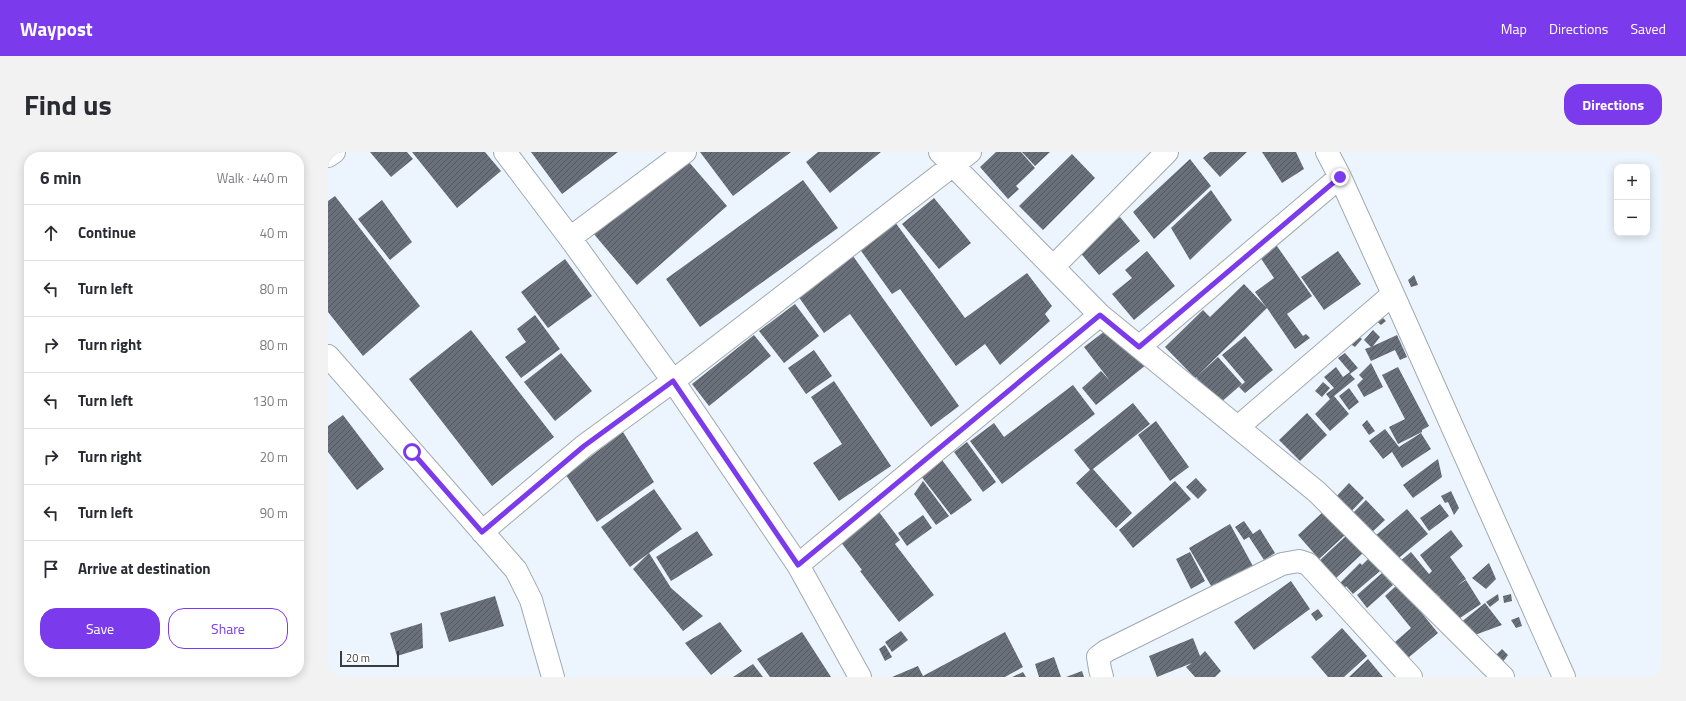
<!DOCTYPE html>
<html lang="en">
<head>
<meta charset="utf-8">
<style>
  body { margin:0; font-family:"Titillium Web",sans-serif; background:#f2f2f3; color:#2b2b33 }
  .controls { position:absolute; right:12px; top:12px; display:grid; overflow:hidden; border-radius:8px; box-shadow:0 2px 10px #0003 }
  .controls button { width:36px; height:36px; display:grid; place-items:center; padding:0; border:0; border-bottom:1px solid #e1e1e2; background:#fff; color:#2b2b33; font:20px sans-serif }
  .scale { position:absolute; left:12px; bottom:10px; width:59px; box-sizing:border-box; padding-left:4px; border:2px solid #3a3d40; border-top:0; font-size:11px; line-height:14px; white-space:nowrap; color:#3a3d40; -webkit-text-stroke:3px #fff; paint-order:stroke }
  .stop { position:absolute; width:12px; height:12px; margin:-9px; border:3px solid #7c3aed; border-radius:50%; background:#fff }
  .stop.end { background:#7c3aed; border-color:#fff; box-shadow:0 1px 4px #0008 }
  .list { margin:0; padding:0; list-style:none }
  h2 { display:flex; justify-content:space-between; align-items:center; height:52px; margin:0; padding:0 16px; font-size:17px }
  h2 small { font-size:13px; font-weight:400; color:#7c7c81 }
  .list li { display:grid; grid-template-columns:26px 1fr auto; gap:12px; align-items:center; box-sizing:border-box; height:56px; padding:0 16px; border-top:1px solid #e1e1e2 }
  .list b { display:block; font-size:15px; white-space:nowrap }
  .list em { font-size:13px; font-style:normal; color:#7c7c81 }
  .actions { display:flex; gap:8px; padding:12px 16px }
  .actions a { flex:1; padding:9px 0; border:1px solid #7c3aed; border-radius:16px; text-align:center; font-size:14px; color:#7c3aed }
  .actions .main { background:#7c3aed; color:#fff }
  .icon { flex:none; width:22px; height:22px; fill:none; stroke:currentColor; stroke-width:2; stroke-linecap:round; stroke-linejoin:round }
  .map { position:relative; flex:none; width:1334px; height:525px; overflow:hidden; border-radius:16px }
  header { display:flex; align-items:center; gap:24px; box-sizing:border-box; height:56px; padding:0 20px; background:#7c3aed; color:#fff }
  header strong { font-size:19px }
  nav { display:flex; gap:22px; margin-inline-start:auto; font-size:14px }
  .intro { display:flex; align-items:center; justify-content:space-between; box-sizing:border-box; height:96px; padding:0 24px }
  h1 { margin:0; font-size:28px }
  .button { padding:10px 18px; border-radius:16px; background:#7c3aed; color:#fff; font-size:14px; font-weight:700 }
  main { display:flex; gap:24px; padding:0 24px }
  aside { flex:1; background:#fff; border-radius:16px; box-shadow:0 2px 10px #0003 }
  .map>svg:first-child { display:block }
  .building { fill:url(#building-hatch) }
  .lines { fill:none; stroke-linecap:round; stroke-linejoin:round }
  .minor-casing { stroke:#a1a9b1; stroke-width:24 }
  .minor { stroke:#fff; stroke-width:22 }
  .route { stroke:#7c3aed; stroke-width:5 }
</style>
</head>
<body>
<header>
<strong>Waypost</strong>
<nav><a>Map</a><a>Directions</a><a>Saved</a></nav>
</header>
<div class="intro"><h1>Find us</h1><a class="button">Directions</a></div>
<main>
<aside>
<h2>6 min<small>Walk · 440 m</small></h2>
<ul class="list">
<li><svg class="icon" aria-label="ahead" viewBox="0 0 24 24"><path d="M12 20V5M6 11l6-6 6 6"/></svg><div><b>Continue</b></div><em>40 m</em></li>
<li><svg class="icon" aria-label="left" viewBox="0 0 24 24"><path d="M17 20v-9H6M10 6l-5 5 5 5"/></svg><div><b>Turn left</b></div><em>80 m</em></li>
<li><svg class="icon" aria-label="right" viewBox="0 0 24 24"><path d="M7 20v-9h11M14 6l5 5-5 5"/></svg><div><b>Turn right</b></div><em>80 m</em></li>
<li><svg class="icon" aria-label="left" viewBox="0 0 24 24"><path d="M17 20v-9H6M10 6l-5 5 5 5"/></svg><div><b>Turn left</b></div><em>130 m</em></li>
<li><svg class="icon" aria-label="right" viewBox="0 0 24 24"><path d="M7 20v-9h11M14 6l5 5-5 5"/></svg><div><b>Turn right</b></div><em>20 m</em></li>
<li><svg class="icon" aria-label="left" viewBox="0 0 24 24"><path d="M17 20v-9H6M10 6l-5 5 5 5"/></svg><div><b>Turn left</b></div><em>90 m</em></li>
<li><svg class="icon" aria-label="arrive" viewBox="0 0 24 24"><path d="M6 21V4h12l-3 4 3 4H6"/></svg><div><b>Arrive at destination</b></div></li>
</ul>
<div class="actions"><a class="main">Save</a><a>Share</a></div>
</aside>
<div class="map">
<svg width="1334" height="525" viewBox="0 0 1334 525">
  <defs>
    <pattern id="building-hatch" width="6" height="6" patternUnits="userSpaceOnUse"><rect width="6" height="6" fill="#6a7079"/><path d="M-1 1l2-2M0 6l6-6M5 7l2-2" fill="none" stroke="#545860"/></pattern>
  </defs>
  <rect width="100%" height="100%" fill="#ecf4fd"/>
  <path class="building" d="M42 0H79L85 7 63 25Z
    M84 0H157L173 19 129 56Z
    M203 0H290L234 42Z
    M372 0H463L405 44Z
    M490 0H553L502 41 478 10Z
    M668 0H693L707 16 688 34 691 37 680 47 652 15Z
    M694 0H722L707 14Z
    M882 0H919L892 25 875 6Z
    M934 0H968L976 17 954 31Z
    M354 2 399 54 309 133 265 81Z
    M744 2 767 26 715 78 691 54Z
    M862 7 883 34 826 87 805 60Z
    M475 28 510 76 372 175 338 127Z
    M883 38 904 68 862 108 843 76Z
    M7 44 92 154 35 204 0 160V49Z
    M606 46 643 91 611 117 574 72Z
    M54 48 84 90 62 108 30 67Z
    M792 65 812 89 771 123 750 98Z
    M567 70 637 166 699 121 724 154 717 162 722 169 672 213 657 192 628 214 572 137 564 142 531 96Z
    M944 87 984 144 959 162 975 184 978 182 982 186 967 197 939 156 867 226 837 195 875 158 882 165 916 132 938 155 927 140 946 126 928 99Z
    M819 99 847 134 806 168 784 142 804 126 797 118Z
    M1010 99 1033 132 996 158 973 125Z
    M525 104 631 254 603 275 522 162 496 181 470 144Z
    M237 107 264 144 220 176 193 140Z
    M1086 123 1090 133 1083 135 1080 128Z
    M467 152 491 184 456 211 431 179Z
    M207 163 232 197 193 226 177 205 198 190 189 177Z
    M1053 164 1058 169 1053 173 1047 168Z
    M143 178 226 285 164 334 81 227Z
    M1045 178 1052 185 1045 194 1069 183 1079 205 1072 208 1067 198 1043 209 1037 197 1043 195 1036 188Z
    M777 179 818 213 768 253 754 236 773 219 782 229 756 195Z
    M1028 182 1034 187 1027 195 1021 191Z
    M426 183 443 204 381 254 364 232Z
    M917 184 945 218 917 241 911 235 917 230 894 203Z
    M486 198 504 224 478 242 460 216Z
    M233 201 264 239 227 269 196 230Z
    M1017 201 1030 216 1022 222 1027 227 1006 244 1021 262 1002 279 987 262 1002 247 998 242 1006 236 996 225 1008 215 1015 225 1022 220 1010 206Z
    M890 205 914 232 891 252 868 225Z
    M1043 211 1055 235 1036 245 1029 233 1035 227 1031 223Z
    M1070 215 1101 274 1094 278V280L1070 292 1061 275 1077 267 1054 223Z
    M506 229 563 314 511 349 485 311 514 292 483 245Z
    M995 230 1002 236 994 245 987 239Z
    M745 233 767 262 674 332 642 289 666 271 676 285Z
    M1021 236 1031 250 1021 258 1011 244Z
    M805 251 822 272 765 317 804 361 788 376 748 331 762 318 746 298Z
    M979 261 999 283 972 309 951 288Z
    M15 263 56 317 29 338 0 300V274Z
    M1039 268 1047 279 1041 283 1034 273Z
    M828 269 861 315 842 329 810 283Z
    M1057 277 1071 295 1093 281 1103 297 1074 316 1064 300 1055 307 1041 289Z
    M295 280 326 330 269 370 238 323Z
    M639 290 668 330 655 340 626 300Z
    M1110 307 1114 325 1085 346 1075 333Z
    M614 308 644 348 623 363 593 324Z
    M868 326 879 338 870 347 858 335Z
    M595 329 621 364 608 373 586 342Z
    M847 329 863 347 805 396 791 378Z
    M1021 331 1036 346 1020 363 1005 348Z
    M326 337 354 377 321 401 343 436 375 464 355 479 305 417 321 401 302 415 273 375Z
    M1123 339 1131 356 1126 363 1120 350 1117 351 1113 344Z
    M1038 348 1057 368 1041 383 1022 364Z
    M1112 352 1121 364 1101 379 1092 366Z
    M1079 357 1100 382 1067 409 1047 384Z
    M996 359 1017 383 991 407 970 383Z
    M551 360 572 388 567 392 606 443 571 470 532 419 534 418 512 389Z
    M595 363 604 376 579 394 570 381Z
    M916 369 925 382 932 377 947 401 936 408 921 385 916 388 907 375Z
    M902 372 926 416 886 439 861 396Z
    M1123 378 1135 394 1122 405 1138 427 1129 434 1138 428 1153 452 1126 470 1111 447 1112 445 1071 410 1083 400 1101 422 1104 419 1092 403Z
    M369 379 385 403 343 429 328 405Z
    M1019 383 1035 401 1008 426 991 409Z
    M862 400 877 429 863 437 848 407Z
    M1041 406 1052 419 1025 442 1018 434 1017 436 1012 431 1032 411 1034 413Z
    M1161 411 1168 427 1158 437 1144 426Z
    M1054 421 1065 433 1039 456 1029 443Z
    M963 429 982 457 926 498 906 470Z
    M1069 433H1071L1110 481 1080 506 1067 490 1083 476 1057 444Z
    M1170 442 1171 448 1162 455 1158 450Z
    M1183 442 1184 449 1176 451 1175 444Z
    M167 444 176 474 121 490 112 461Z
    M1157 451 1174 473 1144 484 1132 471Z
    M990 457 995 464 988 469 983 462Z
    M1191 465 1194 474 1188 476 1183 468Z
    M392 470 414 499 383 523 357 491Z
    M94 471 95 496 69 504 62 481Z
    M1014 476 1039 504 1016 525H1000L983 505Z
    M573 479 580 488 564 500 557 490Z
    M474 480 503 525H442L429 507Z
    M677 480 695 515 677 525H564L590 514 595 524Z
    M865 486 872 504 877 499 893 519 887 525H867L858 515 864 511 829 525 821 504Z
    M557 493 564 505 557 509 551 497Z
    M1174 497 1180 503 1174 511 1167 504Z
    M726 505 733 525H711L707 512Z
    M1040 507 1055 525H1021Z
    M425 512 435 525H405Z
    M754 519 756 525H738Z
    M695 520 698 525H684Z"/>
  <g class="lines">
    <g class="minor-casing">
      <path id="minor" d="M177 0 242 86 345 229 470 413 532 525
        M612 0 772 163 989 340 1175 525
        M999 0 1012 25 1065 142 1236 525
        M0 4 6 0
        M242 86 357 0
        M725 115 839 0
        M811 195 1012 25
        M0 204 188 418 203 448 225 525
        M910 275 1065 142
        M154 380 256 294 345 229 642 0
        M470 413 772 163
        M774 525 772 517 770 505 778 499 954 412 971 409 980 412 1083 525"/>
    </g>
    <use href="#minor" class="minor"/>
  </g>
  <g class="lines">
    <path class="route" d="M84 300 154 380 256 294 345 229 470 413 772 163 811 195 1012 25"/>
  </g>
</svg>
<div class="controls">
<button>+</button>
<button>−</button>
</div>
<div class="scale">20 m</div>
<div class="stop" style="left:84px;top:300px"></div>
<div class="stop end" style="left:1012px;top:25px"></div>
</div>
</main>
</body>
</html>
